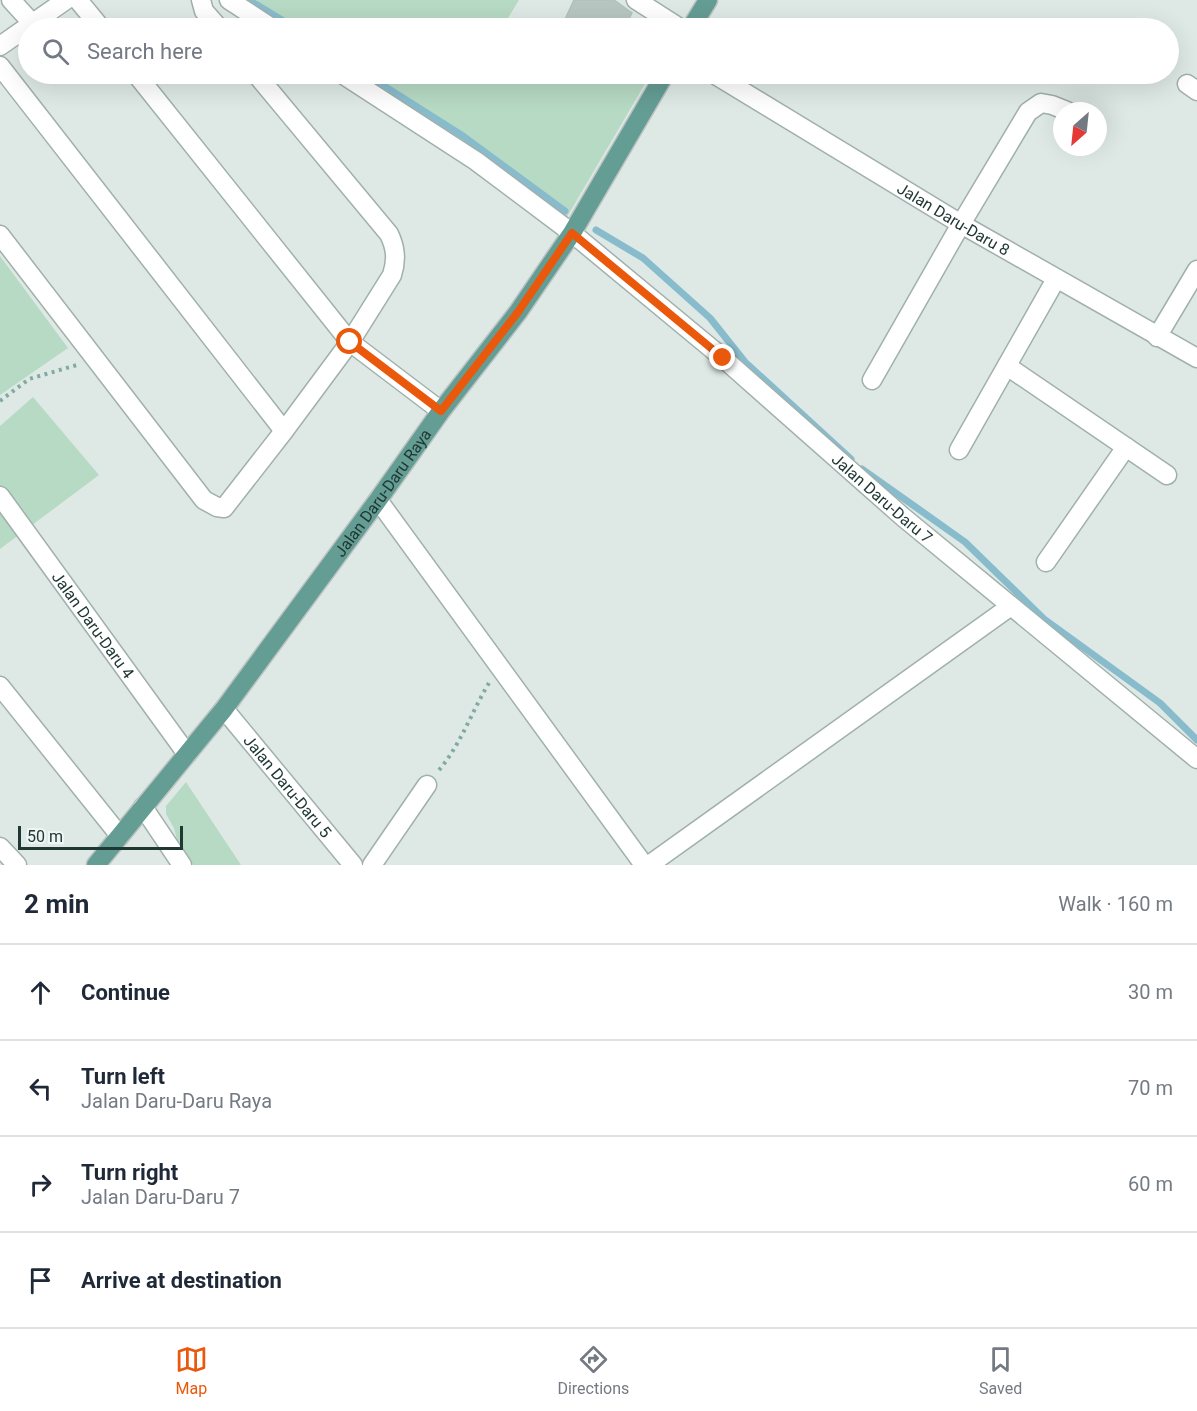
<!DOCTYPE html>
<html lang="en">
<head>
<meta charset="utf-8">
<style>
  body { margin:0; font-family:Roboto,sans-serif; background:#f2f2f3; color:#1f2937 }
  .compass { position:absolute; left:1053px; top:102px; width:54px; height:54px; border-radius:50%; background:#fff; box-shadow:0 6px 24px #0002; rotate:207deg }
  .scale { position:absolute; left:18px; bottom:15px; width:165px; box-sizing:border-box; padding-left:6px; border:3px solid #203834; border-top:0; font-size:16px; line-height:21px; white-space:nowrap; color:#203834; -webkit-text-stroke:4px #eef6f3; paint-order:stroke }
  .stop { position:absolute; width:18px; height:18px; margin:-14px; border:4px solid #ea580c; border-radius:50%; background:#fff }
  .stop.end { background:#ea580c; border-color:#fff; box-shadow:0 2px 6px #0008 }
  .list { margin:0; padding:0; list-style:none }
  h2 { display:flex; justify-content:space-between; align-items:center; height:78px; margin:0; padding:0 24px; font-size:26px }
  h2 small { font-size:20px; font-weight:400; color:#747a83 }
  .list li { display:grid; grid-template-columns:39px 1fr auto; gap:18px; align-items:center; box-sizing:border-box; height:96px; padding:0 24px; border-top:2px solid #e0e1e3 }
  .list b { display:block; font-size:22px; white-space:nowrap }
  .list p { margin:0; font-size:20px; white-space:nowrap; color:#747a83 }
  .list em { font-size:20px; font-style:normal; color:#747a83 }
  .icon { flex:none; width:33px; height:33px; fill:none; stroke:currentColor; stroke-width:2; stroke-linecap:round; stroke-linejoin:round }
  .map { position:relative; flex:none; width:1197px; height:865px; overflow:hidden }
  .search { position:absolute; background:#fff; box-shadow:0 6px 24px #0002; left:18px; right:18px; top:18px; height:66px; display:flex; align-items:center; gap:15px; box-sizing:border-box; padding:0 21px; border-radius:33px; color:#747a83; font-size:22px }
  .sheet { height:462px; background:#fff }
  nav { display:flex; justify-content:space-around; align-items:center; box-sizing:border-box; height:84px; border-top:2px solid #e0e1e3; background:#fff; font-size:16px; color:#747a83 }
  nav a { display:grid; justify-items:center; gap:3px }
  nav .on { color:#ea580c }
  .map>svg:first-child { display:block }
  .green { fill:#b7dac4 }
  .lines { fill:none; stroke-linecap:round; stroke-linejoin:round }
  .stream { stroke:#88bccd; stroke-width:7 }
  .building { fill:#b7c6c1; stroke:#b1c2bd; stroke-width:1.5 }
  .minor-casing { stroke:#a1b0ac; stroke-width:21 }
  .major-casing { stroke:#bcc3c2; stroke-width:21 }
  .path { stroke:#80aba2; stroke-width:4; stroke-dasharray:3 4.5; stroke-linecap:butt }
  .minor { stroke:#fff; stroke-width:18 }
  .major { stroke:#649d94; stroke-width:18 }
  .route { stroke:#ea580c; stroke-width:8 }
  .labels { text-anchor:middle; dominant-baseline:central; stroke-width:4.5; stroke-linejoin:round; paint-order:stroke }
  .street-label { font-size:16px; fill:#203834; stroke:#eef6f3 }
</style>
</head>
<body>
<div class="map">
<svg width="1197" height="865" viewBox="0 0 1197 865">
  <rect width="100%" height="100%" fill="#dee9e5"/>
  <path class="green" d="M257 0H519L502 28H289L255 6Z
    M357 74H631L645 84 567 217Z
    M0 256 68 348 0 395Z
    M33 397 99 475 0 549V426Z
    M186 782 241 865H193L177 840 174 828 166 814V806Z"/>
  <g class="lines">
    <path class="stream" d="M249 0 295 28
      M365 74 463 136 565 211
      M596 230 643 258 710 318 745 362 851 459
      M862 469 965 542 1044 619 1160 703 1197 740"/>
  </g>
  <path class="building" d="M574 0H614L632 13 624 28H561Z"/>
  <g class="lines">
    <g class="minor-casing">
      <g id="minor">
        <path d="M11 0 32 23"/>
        <path d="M78 0 101 28"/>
        <path d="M201 0 204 11 219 28"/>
        <path d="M229 0 272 28"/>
        <path d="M636 0 680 28"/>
        <path d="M0 46 66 0"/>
        <path d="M0 66 284 431"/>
        <path d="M136 74 350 342 441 411"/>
        <path id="s1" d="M342 74 476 161 572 233 723 358 903 517 1197 759"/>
        <path id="s2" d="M714 74 961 224 1197 358"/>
        <path d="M1187 84 1197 91"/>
        <path d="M0 235 204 500 217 507 224 508 284 431 350 342 392 275C397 260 396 248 389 234L256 74"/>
        <path d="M1157 337 1197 270"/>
        <path d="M1007 366 1167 475"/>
        <path d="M872 380 961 224 1028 112 1041 103 1052 105 1067 111"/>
        <path d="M959 450 1056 279"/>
        <path id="s3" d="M0 496 187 754"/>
        <path d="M378 500 644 865"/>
        <path d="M1046 562 1126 447"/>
        <path d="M0 686 120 836"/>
        <path id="s4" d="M224 709 353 865"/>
        <path d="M143 807 182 865"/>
        <path d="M0 847 17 865"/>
        <path d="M372 865 427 785"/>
        <path d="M649 865 1011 606"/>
      </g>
    </g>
    <g class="major-casing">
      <g id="major">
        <path d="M691 28 708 0"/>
        <path id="s5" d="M96 865 224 709 378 500 441 411 518 312 572 233 665 74"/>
      </g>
    </g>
    <path class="path" d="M0 401 29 379 77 365
      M439 770C461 744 472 711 489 683"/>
    <use href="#minor" class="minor"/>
    <use href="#major" class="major"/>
  </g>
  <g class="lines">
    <path class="route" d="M350 342 441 411 518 312 572 233 723 358"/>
  </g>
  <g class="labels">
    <g class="street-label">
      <text stroke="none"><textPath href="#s2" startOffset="280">Jalan Daru-Daru 8</textPath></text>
      <text stroke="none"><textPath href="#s5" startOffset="470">Jalan Daru-Daru Raya</textPath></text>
      <text stroke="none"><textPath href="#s1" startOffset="688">Jalan Daru-Daru 7</textPath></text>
      <text stroke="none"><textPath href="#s3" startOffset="159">Jalan Daru-Daru 4</textPath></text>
      <text stroke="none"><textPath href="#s4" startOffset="100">Jalan Daru-Daru 5</textPath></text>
    </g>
  </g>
</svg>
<svg class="compass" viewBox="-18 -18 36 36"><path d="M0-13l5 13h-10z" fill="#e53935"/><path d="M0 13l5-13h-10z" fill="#747a83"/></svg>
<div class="scale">50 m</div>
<div class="stop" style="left:350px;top:342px"></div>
<div class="stop end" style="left:723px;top:358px"></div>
<div class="search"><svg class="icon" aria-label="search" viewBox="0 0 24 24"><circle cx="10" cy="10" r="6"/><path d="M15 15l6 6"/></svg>Search here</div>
</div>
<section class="sheet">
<h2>2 min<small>Walk · 160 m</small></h2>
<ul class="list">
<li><svg class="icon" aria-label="ahead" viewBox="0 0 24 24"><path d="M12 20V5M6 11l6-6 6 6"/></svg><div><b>Continue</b></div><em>30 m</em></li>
<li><svg class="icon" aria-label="left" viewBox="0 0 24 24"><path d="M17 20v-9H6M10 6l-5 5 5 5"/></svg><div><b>Turn left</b><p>Jalan Daru-Daru Raya</p></div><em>70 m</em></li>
<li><svg class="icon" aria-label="right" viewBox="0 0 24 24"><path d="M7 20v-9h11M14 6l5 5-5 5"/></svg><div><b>Turn right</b><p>Jalan Daru-Daru 7</p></div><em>60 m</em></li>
<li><svg class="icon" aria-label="arrive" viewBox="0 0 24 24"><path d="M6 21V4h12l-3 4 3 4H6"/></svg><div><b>Arrive at destination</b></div></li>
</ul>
</section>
<nav>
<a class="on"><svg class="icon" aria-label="map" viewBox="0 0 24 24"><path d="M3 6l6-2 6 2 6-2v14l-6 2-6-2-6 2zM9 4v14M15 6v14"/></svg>Map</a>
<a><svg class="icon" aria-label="directions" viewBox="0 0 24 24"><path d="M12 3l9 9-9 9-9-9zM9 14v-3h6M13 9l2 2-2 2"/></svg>Directions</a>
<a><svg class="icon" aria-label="saved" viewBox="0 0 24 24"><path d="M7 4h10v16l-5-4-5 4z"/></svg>Saved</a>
</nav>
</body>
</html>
